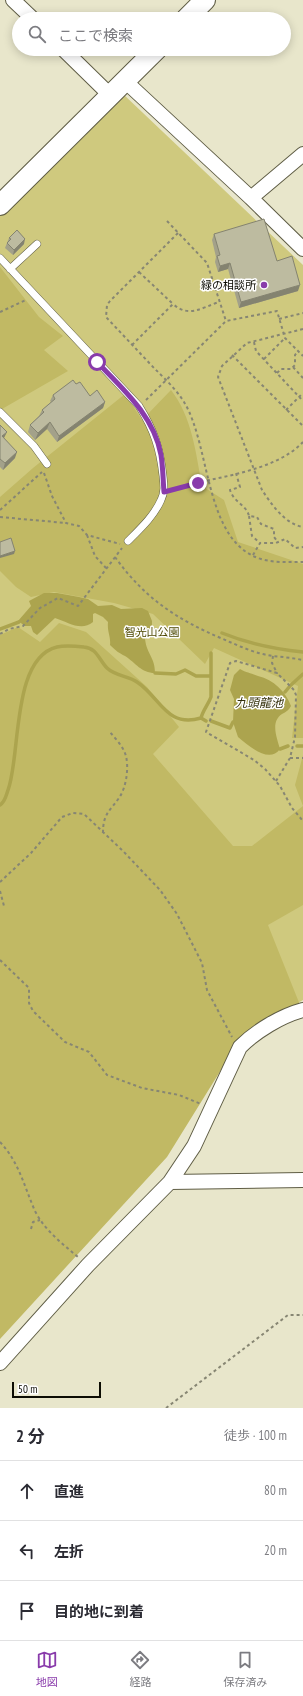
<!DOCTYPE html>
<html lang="ja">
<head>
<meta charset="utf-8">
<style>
  body { margin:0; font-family:"PT Sans Narrow","Noto Sans JP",sans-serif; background:#f2f2f3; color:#2b2b33 }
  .scale { position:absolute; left:12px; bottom:10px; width:89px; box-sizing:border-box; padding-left:4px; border:2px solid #0d0d04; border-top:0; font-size:11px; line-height:14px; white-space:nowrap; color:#0d0d04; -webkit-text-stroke:3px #fff; paint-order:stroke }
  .stop { position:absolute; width:12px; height:12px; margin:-9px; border:3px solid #893bab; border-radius:50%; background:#fff }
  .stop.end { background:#893bab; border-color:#fff; box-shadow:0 1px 4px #0008 }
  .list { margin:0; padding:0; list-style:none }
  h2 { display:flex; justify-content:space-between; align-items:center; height:52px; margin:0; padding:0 16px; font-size:17px }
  h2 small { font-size:13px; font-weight:400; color:#7c7c81 }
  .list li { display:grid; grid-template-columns:26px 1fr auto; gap:12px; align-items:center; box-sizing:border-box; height:60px; padding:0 16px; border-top:1px solid #e1e1e2 }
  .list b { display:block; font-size:15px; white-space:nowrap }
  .list em { font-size:13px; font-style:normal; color:#7c7c81 }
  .icon { flex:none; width:22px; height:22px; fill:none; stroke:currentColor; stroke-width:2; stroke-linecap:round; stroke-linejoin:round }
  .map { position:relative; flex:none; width:303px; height:1408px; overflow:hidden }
  .search { position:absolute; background:#fff; box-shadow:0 2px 10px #0003; left:12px; right:12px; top:12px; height:44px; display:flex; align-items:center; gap:10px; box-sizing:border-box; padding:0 14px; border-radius:22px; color:#7c7c81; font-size:15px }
  .sheet { height:232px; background:#fff }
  nav { display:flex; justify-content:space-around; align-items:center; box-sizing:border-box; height:56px; border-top:1px solid #e1e1e2; background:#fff; font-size:11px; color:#7c7c81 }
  nav a { display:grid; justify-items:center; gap:2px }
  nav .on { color:#893bab }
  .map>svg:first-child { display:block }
  .green { fill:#cfc97e }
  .forest { fill:#c1b964 }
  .water { fill:#aca44e }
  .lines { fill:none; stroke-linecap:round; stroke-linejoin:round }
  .stream { stroke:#aca44e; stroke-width:3.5 }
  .lane-casing { stroke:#5f5d45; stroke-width:8 }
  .street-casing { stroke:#5f5d45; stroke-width:16 }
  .secondary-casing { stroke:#5f5d45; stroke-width:22 }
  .path { stroke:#878673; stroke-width:2; stroke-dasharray:3 3; stroke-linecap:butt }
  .lane { stroke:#fff; stroke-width:7 }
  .street { stroke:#fff; stroke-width:14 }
  .secondary { stroke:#fff; stroke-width:20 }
  .wall { fill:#a3a18a }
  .shaded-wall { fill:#848370 }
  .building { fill:#bdbba0; stroke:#848370 }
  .route { stroke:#893bab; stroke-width:5 }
  .poi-dot { fill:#893bab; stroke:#fff; stroke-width:1.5 }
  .labels { text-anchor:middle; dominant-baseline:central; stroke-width:3; stroke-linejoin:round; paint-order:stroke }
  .poi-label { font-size:11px; fill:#0d0d04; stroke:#fff; text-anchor:end }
  .park-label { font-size:11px; fill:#4f4903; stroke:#fff }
  .water-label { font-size:12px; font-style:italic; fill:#34300a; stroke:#fff }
</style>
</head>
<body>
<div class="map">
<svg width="303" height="1408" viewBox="0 0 303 1408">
  <rect width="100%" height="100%" fill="#e8e6cb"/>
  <path class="green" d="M123 94 303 265V1000L239 1036 0 1335V215Z"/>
  <path class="forest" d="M0 267 39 317 63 336 44 350 68 371 2 409 0 407Z
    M171 390C192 417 196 453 202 486L224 500 238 542 303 564V738H292L298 686 214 648 205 664 153 614 114 603 54 592 31 597 16 587 0 571V497L33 468 125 394 142 420Z
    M59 623 86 632 147 687 179 727 153 754 233 846H252L303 806 295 785 303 755V905L268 925 300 1005 242 1036 167 1157 0 1339V635L18 627 40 642Z"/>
  <path class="water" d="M44 593H57L79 597 88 599 98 606 112 605 121 609 142 608 148 611 152 621V630L145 639C147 655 155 657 155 673 141 673 136 663 125 656 119 653 116 651 110 645 111 636 107 632 108 622L103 617 95 613 93 614V622C81 632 68 622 55 618L37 635 33 632 31 626H25L18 621 31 606 29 601Z
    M240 669C247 673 251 673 258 676 274 680 285 691 291 706 289 710 286 712 282 714 270 722 277 738 280 749 269 764 249 746 238 737L233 722 234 699 230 690 234 675Z"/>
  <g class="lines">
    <path class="stream" d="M0 629 19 622
      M222 633C249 644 274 649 303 652
      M155 673 176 674 185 670 196 676H209
      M291 685 303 674
      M285 692 290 686
      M201 718C203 710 208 705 211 697V653
      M211 721 230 728 233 722
      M297 746H303
      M280 749 288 746
      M0 805C5 802 6 796 8 790 21 756 11 658 57 647 65 645 75 646 84 647 97 648 99 660 107 668 115 676 129 676 137 682 161 698 166 728 201 718L206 721"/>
    <g class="lane-casing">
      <path id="lane" d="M0 258 139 406C154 430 160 448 163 476 164 485 165 492 161 500 154 516 140 529 128 541
        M10 269 37 244
        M0 412 34 446 47 464"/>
    </g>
    <g class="street-casing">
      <path id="street" d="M13 0 33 19
        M63 49 111 96
        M125 81 251 198 303 249
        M251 198 303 154
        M170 1182 303 1180
        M0 1363 88 1265 170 1182 194 1146 240 1047C256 1031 281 1016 303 1010"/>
    </g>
    <g class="secondary-casing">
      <path id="secondary" d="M186 19 205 0
        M0 205 157 49"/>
    </g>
    <path class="path" d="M167 221 207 263 226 321
      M178 233 110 301 107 305 106 317C122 334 138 351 154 368 164 378 176 389 184 402 211 446 204 542 261 559 275 563 289 562 303 562
      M139 272 173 304
      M0 312 26 300
      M279 319 303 313
      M303 329 247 343 222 366 218 377 262 490C272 505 285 524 303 527
      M254 342 256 351 303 401
      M132 345 173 304C189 318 201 308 219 302
      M232 355 303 426
      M264 359 285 338
      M293 367 303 378
      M277 373 281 369H291L295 365V355L298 351
      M146 400 226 321 277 311 285 338 303 356
      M286 410 303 393
      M44 473 52 496 66 523 79 526 87 535 120 544
      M236 473 240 487 230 490C234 503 246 504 249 516L257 517 261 524 274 529V537L278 542
      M172 489C212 477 274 473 303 442
      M0 510 42 472
      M249 516 252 536 260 543
      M0 517 66 523
      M87 535 95 556 106 568
      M253 555 260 543H276L285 539 295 548 303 547
      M115 557C145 599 178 620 223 639 239 646 256 654 273 656 283 657 293 658 303 660
      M0 634 9 629 23 626 40 608 58 598 78 606 122 548
      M273 656 272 663 277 673 236 661 230 663 206 732 254 760 265 769 280 786 292 808 303 821
      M290 758H303
      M276 781 290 758 295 737 296 695 294 690 277 673
      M103 833C103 814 109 812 119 798 126 788 129 769 126 756 123 746 115 738 109 731
      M0 882 31 853 62 817 73 813 84 814 123 851 160 890 177 914 202 963 207 990 232 1037
      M0 891 4 906
      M0 960 29 988V1003L33 1011 65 1042 89 1052 107 1075 142 1088 179 1095 201 1104
      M0 1142C19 1162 24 1186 35 1211 45 1231 62 1243 79 1258
      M31 1229 33 1222 40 1220
      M166 1408 288 1315H303"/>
    <use href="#lane" class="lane"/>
    <use href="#street" class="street"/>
    <use href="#secondary" class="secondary"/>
  </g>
  <path class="wall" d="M214 234 277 261 298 291 239 308 228 269 218 272 215 262 216 257 212 240Z
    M9 238 24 244 13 255 5 248Z
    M76 384 90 396 105 402 103 408 57 442 47 429 35 440 28 432 30 425 39 416 42 410 51 402 50 401 53 395Z
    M0 425 4 438 15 458 3 470 0 467Z"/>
  <path class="shaded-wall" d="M25 239 24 244 13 255 14 250Z
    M230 263 228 269 218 272 220 266Z
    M300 285 298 291 239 308 241 302Z
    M105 402 103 408 57 442 59 436Z
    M50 422 47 429 35 440 38 433Z
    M7 432 4 438 2 436Z
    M17 452 15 458 3 470 5 463Z
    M15 551 14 554 0 558V556Z"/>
  <path class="building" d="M264 219 277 261 292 256 300 285 241 302 230 263 220 266 217 256 220 255 214 234Z
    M17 230 25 239 14 250 7 243 11 239 9 238Z
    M73 380 76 384 80 382 90 396 97 390 105 402 59 436 50 422 38 433 30 425 44 412 42 410 55 399 53 395Z
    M0 425 7 432 2 436 17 452 5 463 0 459Z
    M11 538 15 551 0 556V542Z"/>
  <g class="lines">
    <path class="route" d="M97 362C123 389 154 416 161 455 163 467 163 480 164 492L198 483"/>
  </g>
  <circle class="poi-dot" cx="264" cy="285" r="4"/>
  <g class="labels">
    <g class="poi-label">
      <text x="256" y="285">緑の相談所</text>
    </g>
    <g class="park-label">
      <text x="152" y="632">智光山公園</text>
    </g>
    <g class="water-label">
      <text x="259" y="702">九頭龍池</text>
    </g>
  </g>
</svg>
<div class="scale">50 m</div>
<div class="stop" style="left:97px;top:362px"></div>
<div class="stop end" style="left:198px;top:483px"></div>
<div class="search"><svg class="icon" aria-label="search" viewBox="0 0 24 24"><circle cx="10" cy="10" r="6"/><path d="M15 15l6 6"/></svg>ここで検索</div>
</div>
<section class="sheet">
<h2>2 分<small>徒歩 · 100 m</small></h2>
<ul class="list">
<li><svg class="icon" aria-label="ahead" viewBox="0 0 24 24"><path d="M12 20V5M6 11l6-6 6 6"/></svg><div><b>直進</b></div><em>80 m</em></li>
<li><svg class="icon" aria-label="left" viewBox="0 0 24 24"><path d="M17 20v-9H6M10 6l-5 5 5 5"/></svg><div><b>左折</b></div><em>20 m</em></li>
<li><svg class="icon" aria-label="arrive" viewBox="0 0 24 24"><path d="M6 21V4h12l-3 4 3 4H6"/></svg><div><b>目的地に到着</b></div></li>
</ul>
</section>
<nav>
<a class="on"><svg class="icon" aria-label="map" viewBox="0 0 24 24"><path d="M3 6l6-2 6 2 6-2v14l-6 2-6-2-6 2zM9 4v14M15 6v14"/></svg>地図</a>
<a><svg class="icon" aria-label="directions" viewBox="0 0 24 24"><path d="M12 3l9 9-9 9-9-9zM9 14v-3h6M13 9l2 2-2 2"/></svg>経路</a>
<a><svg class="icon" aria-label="saved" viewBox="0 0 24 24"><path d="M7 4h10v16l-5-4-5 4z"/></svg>保存済み</a>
</nav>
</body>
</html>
